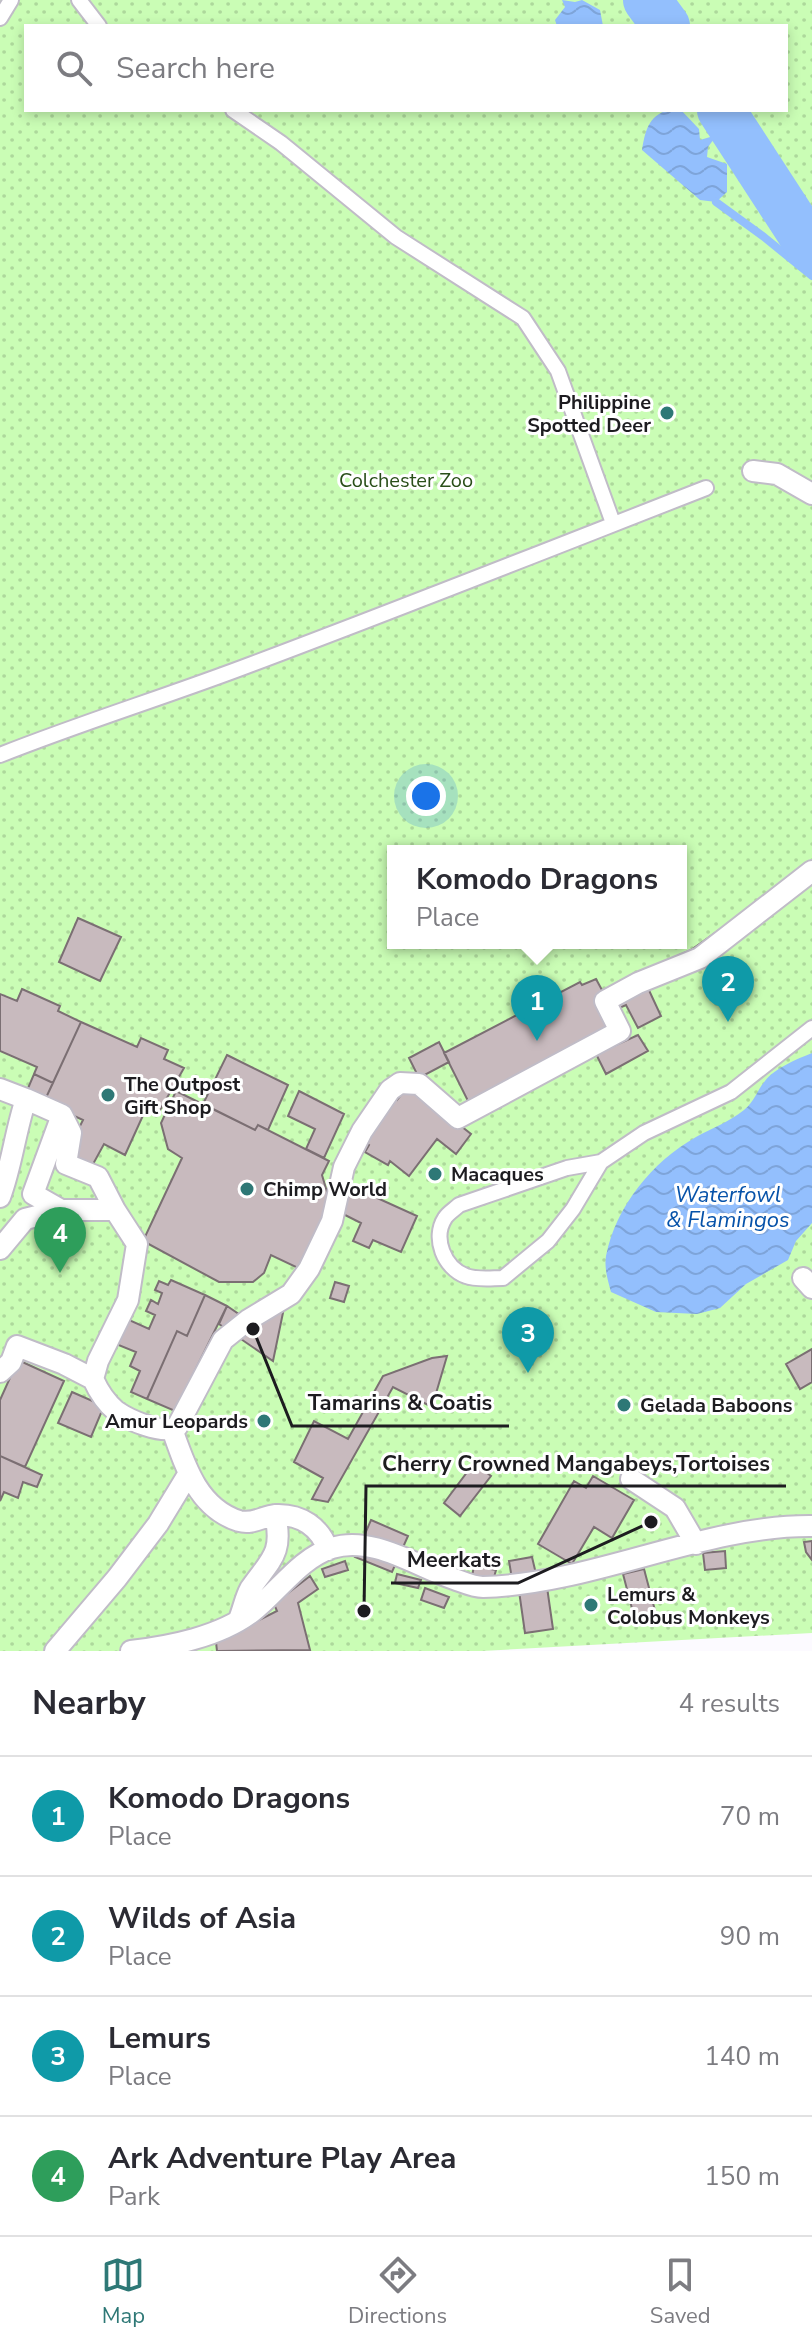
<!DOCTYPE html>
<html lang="en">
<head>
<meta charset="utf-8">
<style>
  body { margin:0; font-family:"Nunito Sans",sans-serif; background:#f2f2f3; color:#2b2b33 }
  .you { position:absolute; left:426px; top:796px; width:28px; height:28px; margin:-20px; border:6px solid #fff; border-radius:50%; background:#1a73e8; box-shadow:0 0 0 12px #1a73e833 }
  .badge { display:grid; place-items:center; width:52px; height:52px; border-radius:50%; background:#2e7876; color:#fff; font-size:26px; font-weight:700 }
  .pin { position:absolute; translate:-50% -66px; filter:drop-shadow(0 2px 4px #0008) }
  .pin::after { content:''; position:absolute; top:42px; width:28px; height:24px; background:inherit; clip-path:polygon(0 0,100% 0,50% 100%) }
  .popup { position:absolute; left:387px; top:845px; width:300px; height:104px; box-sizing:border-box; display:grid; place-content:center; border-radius:0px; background:#fff; filter:drop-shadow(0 2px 6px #0005); font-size:26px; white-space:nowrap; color:#7c7c81 }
  .popup b { font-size:30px; color:#2b2b33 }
  .popup::after { content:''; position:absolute; left:50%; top:100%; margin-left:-16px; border:16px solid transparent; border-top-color:#fff }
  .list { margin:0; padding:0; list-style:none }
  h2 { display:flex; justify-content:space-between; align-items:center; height:104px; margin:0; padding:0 32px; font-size:34px }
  h2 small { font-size:26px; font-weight:400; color:#7c7c81 }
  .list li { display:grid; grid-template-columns:52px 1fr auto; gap:24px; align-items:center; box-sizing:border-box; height:120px; padding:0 32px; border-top:2px solid #e1e1e2 }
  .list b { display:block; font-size:30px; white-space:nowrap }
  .list p { margin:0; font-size:26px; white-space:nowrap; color:#7c7c81 }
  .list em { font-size:26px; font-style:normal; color:#7c7c81 }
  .icon { flex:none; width:44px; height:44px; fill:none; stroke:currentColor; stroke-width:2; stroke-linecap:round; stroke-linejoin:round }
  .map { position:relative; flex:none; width:812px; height:1651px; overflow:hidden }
  .search { position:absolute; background:#fff; box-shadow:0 4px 12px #0003; left:24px; right:24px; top:24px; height:88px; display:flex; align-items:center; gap:20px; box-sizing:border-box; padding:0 28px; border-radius:0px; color:#7c7c81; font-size:30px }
  .sheet { height:584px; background:#fff }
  nav { display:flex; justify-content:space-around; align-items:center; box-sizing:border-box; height:112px; border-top:2px solid #e1e1e2; background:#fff; font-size:22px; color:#7c7c81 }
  nav a { display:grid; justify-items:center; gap:4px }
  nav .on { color:#2e7876 }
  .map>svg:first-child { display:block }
  .park { fill:url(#park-dots); fill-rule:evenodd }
  .water { fill:url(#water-waves) }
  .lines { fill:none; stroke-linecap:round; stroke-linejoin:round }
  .stream { stroke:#93bffd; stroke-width:8 }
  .river { stroke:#93bffd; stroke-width:48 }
  .building { fill:#c8babe; stroke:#7b6f73; stroke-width:2 }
  .service-casing { stroke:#c0bcc7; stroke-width:18 }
  .pedestrian-casing { stroke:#c0bcc7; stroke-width:24 }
  .service { stroke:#fff; stroke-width:14 }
  .pedestrian { stroke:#fff; stroke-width:20 }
  .poi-dot { fill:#2e7876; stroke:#fff; stroke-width:3 }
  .labels { text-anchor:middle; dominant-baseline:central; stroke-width:6; stroke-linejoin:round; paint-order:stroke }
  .poi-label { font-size:20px; font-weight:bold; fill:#1d1c20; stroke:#fff; text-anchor:start }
  .park-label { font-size:20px; fill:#2a4f19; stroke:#fff }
  .water-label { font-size:22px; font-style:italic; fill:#0652a9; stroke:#fff }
  .leader { fill:none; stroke:#1d1c20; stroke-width:3 }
  .callout-dot { fill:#1d1c20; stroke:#fff; stroke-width:3 }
  .callout-label { font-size:22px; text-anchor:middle; font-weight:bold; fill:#1d1c20; stroke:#fff; stroke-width:6; stroke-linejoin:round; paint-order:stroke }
</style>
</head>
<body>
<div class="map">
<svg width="812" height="1651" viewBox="0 0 812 1651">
  <defs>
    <pattern id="park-dots" width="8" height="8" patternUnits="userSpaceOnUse" patternTransform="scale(2)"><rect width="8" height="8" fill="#cafdb5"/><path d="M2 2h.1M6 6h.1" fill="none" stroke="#add89b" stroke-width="1.8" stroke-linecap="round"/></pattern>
    <pattern id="water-waves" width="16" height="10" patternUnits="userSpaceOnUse" patternTransform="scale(2)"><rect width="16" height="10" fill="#93bffd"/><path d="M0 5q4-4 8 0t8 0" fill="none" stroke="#7ea4d9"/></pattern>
  </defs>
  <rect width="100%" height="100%" fill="#fcfaff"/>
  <path class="park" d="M0 0H812V1633L482 1651H0ZM26 26H786V110H26ZM393 851H681V943H393Z"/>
  <path class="water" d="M562 0 575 2 582 0 600 10 603 26H557L555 20 565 7Z
    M668 110H681L699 129 700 140 717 135 708 147 707 157 727 164V192L716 202 700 200 642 150C645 132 648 116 668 110Z
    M812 1053V1223L796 1241 788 1260 746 1284 720 1308 697 1314 656 1312 611 1292C608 1281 604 1268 606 1256 616 1206 652 1162 696 1137 712 1128 729 1122 744 1110 755 1101 757 1090 765 1081 775 1068 797 1059 812 1053Z"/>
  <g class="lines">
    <path class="stream" d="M716 202 764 237 812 276"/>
    <path class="river" d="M647 0 666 26
      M721 110 812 250"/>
  </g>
  <path class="building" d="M795 876 647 986 661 1016 638 1028 626 1005 617 1009 618 987 631 976 691 950Z
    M78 918 121 937 100 981 59 962Z
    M596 979 621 1025 605 1033 610 1048 476 1117 444 1053 580 982 582 985Z
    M22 989 60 1006 58 1011 81 1022 53 1083 34 1074 37 1067 0 1051V994L17 1001Z
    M81 1022 137 1047 141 1038 168 1050 164 1059 184 1068 160 1110 145 1111 125 1155 104 1144 92 1166 72 1156 74 1138 83 1120 44 1102Z
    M638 1035 648 1051 606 1074 596 1054Z
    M439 1042 449 1062 419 1078 409 1058Z
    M227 1055 288 1085 268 1130 258 1125 255 1130 203 1104Z
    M34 1074 53 1083 44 1102 26 1093Z
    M409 1085 471 1134 456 1154 437 1139 409 1176 390 1161 388 1165 365 1152 369 1145 365 1142 391 1096 397 1100Z
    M176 1091 255 1130 258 1125 329 1161 322 1175 330 1202 298 1268 271 1255 264 1273 253 1282H219L143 1241 182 1158 168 1149 161 1123Z
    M299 1091 344 1114 324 1158 306 1149 315 1129 288 1116Z
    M353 1187 417 1216 401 1252 373 1240 369 1248 353 1241 361 1223 341 1213Z
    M171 1280 205 1295 187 1336 177 1331 147 1399 131 1392 140 1371 130 1366 136 1352 116 1344 127 1319 149 1329 155 1315 146 1311 151 1300 158 1304 162 1293 155 1290 159 1281 168 1285Z
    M335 1282 349 1286 344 1302 330 1298Z
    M205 1295 227 1306 175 1411 147 1399 177 1331 187 1336Z
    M285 1303 273 1361 219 1324 227 1306 252 1323Z
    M812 1349V1382L800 1389 786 1364Z
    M447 1356 432 1407 393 1387 328 1502 312 1499 323 1478 294 1462 314 1421 348 1439 383 1376 432 1358Z
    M18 1360 64 1381 25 1467 0 1456V1400Z
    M72 1392 104 1406 91 1437 58 1423Z
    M0 1456 42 1475 37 1487 23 1482 18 1498 4 1492 0 1501Z
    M474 1463 491 1476 460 1516 444 1503Z
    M593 1476 634 1500 612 1538 594 1527 572 1564 538 1544 574 1481 586 1488Z
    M371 1520 408 1536 392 1572 355 1557Z
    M812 1541V1560L806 1552 804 1542Z
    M725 1551 726 1568 705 1570 703 1553Z
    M532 1557 536 1574 512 1579 509 1561Z
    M345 1561 348 1570 325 1577 322 1569Z
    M474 1566 496 1570 493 1581 472 1576Z
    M644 1569 657 1618 636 1624 623 1574Z
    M397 1574 421 1580 418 1588 395 1583Z
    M310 1576 318 1589 298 1603 310 1650 217 1651 216 1642 277 1611 274 1604Z
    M547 1587 553 1629 525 1633 519 1591Z
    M425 1588 449 1597 444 1608 421 1600Z"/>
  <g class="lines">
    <g class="service-casing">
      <path id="service" d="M79 0 99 26
        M0 18 11 0
        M233 110 281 143 396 237 523 318 558 371 613 523
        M0 755C83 722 168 696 252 664 404 607 555 547 706 488
        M601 1162 567 1168 459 1205C455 1209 448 1213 445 1218 432 1238 444 1268 466 1276 476 1280 492 1278 503 1278L548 1241 573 1209 601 1162 644 1133 731 1092 812 1028"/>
    </g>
    <g class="pedestrian-casing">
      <path id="pedestrian" d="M753 471 777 474 812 494
        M0 1089 26 1099
        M62 1115 71 1133 66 1164 98 1177 115 1210
        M0 1197C12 1165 15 1132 26 1099L62 1115 33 1194 61 1210 25 1219 0 1249
        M61 1210H115L137 1244 128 1300 98 1361 93 1379C98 1390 105 1402 116 1411 129 1420 162 1435 177 1427L223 1340 248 1320 291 1294 309 1269 332 1221 344 1167 362 1131 390 1090 400 1083 419 1084 458 1118 620 1031 605 1001 638 983 700 958 812 871
        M803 1278 812 1288
        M0 1372 11 1362 17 1346 64 1364 93 1379
        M172 1429C185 1466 198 1508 239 1521 253 1525 263 1516 276 1515 301 1514 320 1527 328 1550
        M631 1479 675 1508 696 1544
        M239 1619C243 1610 245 1598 250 1589 270 1560 284 1554 275 1515
        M55 1651 117 1578 158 1524 189 1473
        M131 1651C171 1646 219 1637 252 1612 278 1592 300 1558 332 1548 373 1535 417 1567 454 1579 463 1582 473 1587 483 1587 594 1584 703 1525 812 1526"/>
    </g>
    <use href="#service" class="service"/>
    <use href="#pedestrian" class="pedestrian"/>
  </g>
  <g class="poi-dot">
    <circle cx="667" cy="413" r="8"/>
    <circle cx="108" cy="1095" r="8"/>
    <circle cx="435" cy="1174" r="8"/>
    <circle cx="247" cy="1189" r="8"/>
    <circle cx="624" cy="1405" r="8"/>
    <circle cx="264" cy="1421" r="8"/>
    <circle cx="591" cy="1605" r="8"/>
  </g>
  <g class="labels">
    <g class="poi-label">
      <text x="651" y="402" text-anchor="end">Philippine<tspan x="651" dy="23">Spotted Deer</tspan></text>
      <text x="124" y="1084">The Outpost<tspan x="124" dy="23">Gift Shop</tspan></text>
      <text x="451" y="1174">Macaques</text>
      <text x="263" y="1189">Chimp World</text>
      <text x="640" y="1405">Gelada Baboons</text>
      <text x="248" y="1421" text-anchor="end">Amur Leopards</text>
      <text x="607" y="1594">Lemurs &amp;<tspan x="607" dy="23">Colobus Monkeys</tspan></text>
    </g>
    <g class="park-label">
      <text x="406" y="480">Colchester Zoo</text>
    </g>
    <g class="water-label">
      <text x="728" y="1195">Waterfowl<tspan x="728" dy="25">&amp; Flamingos</tspan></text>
    </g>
  </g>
  <path class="leader" d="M253 1329L292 1426H509M364 1611L366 1486H786M651 1522L518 1583H391"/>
  <g class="callout-dot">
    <circle cx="253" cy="1329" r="8"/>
    <circle cx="364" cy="1611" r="8"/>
    <circle cx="651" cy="1522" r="8"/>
  </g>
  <g class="callout-label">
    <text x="400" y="1410">Tamarins &amp; Coatis</text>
    <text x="576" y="1471">Cherry Crowned Mangabeys,Tortoises</text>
    <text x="454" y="1567">Meerkats</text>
  </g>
</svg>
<div class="you"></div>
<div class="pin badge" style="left:537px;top:1041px;background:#0f9aa8">1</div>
<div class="popup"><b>Komodo Dragons</b>Place</div>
<div class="pin badge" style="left:728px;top:1022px;background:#0f9aa8">2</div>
<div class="pin badge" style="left:528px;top:1373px;background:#0f9aa8">3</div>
<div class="pin badge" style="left:60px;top:1273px;background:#2e9e5b">4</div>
<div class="search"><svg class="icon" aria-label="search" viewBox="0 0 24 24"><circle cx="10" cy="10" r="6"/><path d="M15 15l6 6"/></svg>Search here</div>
</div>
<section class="sheet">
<h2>Nearby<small>4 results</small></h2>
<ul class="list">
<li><span class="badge" style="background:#0f9aa8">1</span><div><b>Komodo Dragons</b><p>Place</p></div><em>70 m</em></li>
<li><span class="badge" style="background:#0f9aa8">2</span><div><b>Wilds of Asia</b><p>Place</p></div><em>90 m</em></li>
<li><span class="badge" style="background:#0f9aa8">3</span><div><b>Lemurs</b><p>Place</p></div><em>140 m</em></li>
<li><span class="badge" style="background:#2e9e5b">4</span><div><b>Ark Adventure Play Area</b><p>Park</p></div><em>150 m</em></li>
</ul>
</section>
<nav>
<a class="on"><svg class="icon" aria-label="map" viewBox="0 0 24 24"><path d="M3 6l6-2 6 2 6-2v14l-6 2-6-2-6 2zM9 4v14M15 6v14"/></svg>Map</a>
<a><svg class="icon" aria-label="directions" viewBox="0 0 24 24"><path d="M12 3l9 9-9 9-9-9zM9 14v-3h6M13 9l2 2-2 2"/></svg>Directions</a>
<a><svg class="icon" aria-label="saved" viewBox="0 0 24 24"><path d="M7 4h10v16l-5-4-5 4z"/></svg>Saved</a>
</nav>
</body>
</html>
